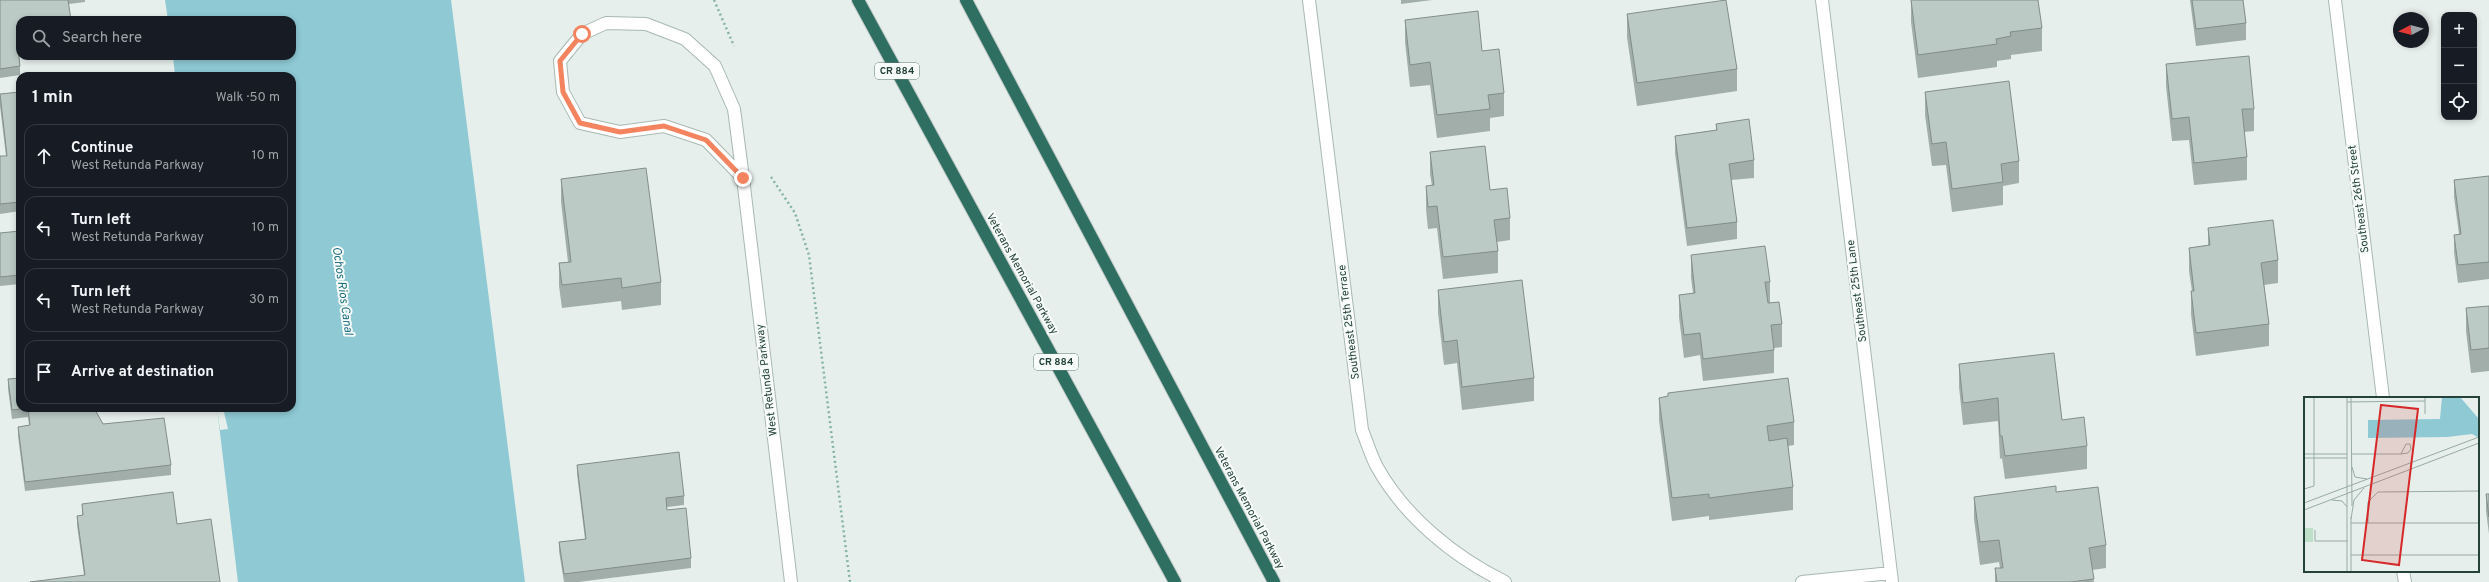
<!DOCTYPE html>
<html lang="en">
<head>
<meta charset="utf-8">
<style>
  body { margin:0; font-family:Overpass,sans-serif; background:#242831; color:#f1f3f6 }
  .controls { position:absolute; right:12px; top:12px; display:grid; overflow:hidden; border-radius:8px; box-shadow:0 2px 6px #0003 }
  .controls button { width:36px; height:36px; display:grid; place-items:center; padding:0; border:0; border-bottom:1px solid #363941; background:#171b24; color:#f1f3f6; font:20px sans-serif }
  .compass { position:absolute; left:2393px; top:12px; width:36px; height:36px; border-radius:50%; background:#171b24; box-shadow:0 2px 6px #0003; rotate:263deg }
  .stop { position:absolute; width:12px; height:12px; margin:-9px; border:3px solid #f4845f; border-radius:50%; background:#fff }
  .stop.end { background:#f4845f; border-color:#fff; box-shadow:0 1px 4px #0008 }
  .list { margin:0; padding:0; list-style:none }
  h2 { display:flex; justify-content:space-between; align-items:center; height:52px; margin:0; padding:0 16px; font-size:17px }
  h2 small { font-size:13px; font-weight:400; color:#9ea1a6 }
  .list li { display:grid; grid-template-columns:26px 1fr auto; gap:12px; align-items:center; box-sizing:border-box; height:64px; margin:0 8px 8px; padding:0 8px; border:1px solid #363941; border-radius:12px }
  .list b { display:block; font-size:15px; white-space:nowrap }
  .list p { margin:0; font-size:13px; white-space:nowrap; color:#9ea1a6 }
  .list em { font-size:13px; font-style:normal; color:#9ea1a6 }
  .icon { flex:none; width:22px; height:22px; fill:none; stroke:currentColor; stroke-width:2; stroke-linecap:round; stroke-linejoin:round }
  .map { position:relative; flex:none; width:2489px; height:582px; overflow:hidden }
  .search { position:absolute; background:#171b24; box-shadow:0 2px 6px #0003; left:16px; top:16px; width:280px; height:44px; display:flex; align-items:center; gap:10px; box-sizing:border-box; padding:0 14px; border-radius:12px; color:#9ea1a6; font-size:15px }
  .panel { position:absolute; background:#171b24; box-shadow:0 2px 6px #0003; left:16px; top:72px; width:280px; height:340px; border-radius:12px }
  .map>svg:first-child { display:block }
  .water { fill:#8ec9d4 }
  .pier { fill:#e6efeb }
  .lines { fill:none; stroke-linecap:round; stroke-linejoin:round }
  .street-casing { stroke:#a8b8b2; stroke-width:14 }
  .highway-casing { stroke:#c2cac8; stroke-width:14 }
  .path { stroke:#86b3a5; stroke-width:2.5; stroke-dasharray:2 3; stroke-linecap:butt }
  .street { stroke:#fff; stroke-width:12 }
  .highway { stroke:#2f6f62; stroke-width:12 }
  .wall { fill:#a1aea9 }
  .building { fill:#bbcac4; stroke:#838d89 }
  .route { stroke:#f4845f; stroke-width:5 }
  .labels { text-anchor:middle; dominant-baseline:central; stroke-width:4; stroke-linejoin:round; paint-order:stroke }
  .shield { fill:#f7fbf9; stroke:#637a73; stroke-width:1 }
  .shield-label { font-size:10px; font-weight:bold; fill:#24423a }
  .street-label { font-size:11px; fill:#24423a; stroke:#f7fbf9 }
  .water-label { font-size:12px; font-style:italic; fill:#1c6f80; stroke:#f7fbf9 }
  .inset-road { fill:none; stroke:#98aaa4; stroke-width:1 }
  .view { fill:#d62828; fill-opacity:0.15; stroke:#d62828; stroke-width:2 }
  .inset-edge { fill:none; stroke:#24423a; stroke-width:2 }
</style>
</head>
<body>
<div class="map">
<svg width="2489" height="582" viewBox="0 0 2489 582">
  <rect width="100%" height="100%" fill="#e6efeb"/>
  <path class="water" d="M165 0H451L525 582H238L217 408H292V76H175L173 56H292V20H168Z"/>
  <path class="pier" d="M217 408H223L228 429 220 430Z"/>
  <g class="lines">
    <g class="street-casing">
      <path id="street" d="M1309 0 1362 430C1367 442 1371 456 1377 467 1405 517 1454 557 1505 582
        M1822 0 1892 582
        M2335 0 2383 398
        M606 23 646 24 685 39 715 66 734 109 743 178 706 140 664 126 620 132 580 123 563 92 560 61 582 34Z
        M743 178 791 582
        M2403 571 2405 582
        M1802 582 1891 573"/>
    </g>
    <g class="highway-casing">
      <path id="highway" d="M858 0 1175 582
        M966 0 1274 582"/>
    </g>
    <path class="path" d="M714 0 734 46
      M771 177 795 213 809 255 850 582"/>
    <use href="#street" class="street"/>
    <use href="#highway" class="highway"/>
  </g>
  <path class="wall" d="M0 0H85V2L69 4 20 20V56H30L19 57 20 66V75L0 78Z
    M1401 0H1432L1401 4Z
    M1911 0 2042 28V51L2011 55V59L1997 61V67L1918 78 1911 22Z
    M2190 0H2243L2246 23V40L2196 46Z
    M1627 14 1737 69V91L1637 106 1627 37Z
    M1405 20 1504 93V116L1490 118V131L1437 138 1430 85 1410 87 1405 42Z
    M2166 64 2254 109V131L2244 132 2247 157V180L2194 185 2189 140 2172 141 2166 86Z
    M20 92V211L0 214V156H6L0 106V94Z
    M1925 92 2019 161V183L2003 186V205L1952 212 1946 165 1932 166 1925 115Z
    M1716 124 1754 160V178L1731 180 1737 222V239L1687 246 1675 153V136L1716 130Z
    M1430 152 1490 190 1510 218V240L1497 242 1498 251V273L1443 279 1437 228 1428 229 1426 209V186H1432L1430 174Z
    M2489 176V279L2458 283 2454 252V235L2459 234 2454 197V180Z
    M561 179 661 282V305L622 310 621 301 562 308 559 286V263L568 262 561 202Z
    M2208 228 2278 260V283L2264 285 2269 324V346L2196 356 2191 314V291H2192L2189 271V248L2208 245Z
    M20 231V284L0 286V233Z
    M1691 255 1770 282V303L1782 324V347L1774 348V373L1703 381 1700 355 1684 358 1679 317V295L1693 293 1691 278Z
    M1438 290 1534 378V401L1462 410 1457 363 1444 365 1438 313Z
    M20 306V335L18 316V307Z
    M2489 306V371L2471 373 2466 331V308Z
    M1959 364 2062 420 2087 446V469L2005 479 2002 458 2000 459 1998 421 1963 425 1959 387Z
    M8 379 94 408 103 424 171 465V475L25 491 18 436V427L29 425 28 417 12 419 8 389Z
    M1668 393 1794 422V445L1788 446 1793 487V510L1709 520V516L1672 521 1659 420V398L1668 397Z
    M577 465 684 496V505L667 507V510L691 558V568L578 582H564L559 551V542L585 539 577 474Z
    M2056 492 2106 545V568L2092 570 2094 582H1995V568H2000L1999 562 1980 565 1974 519V497Z
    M2486 494H2489V534L2486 511Z
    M82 504 177 524 220 582 84 575 77 525V516L82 515Z"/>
  <path class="building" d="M0 0H68L71 20H20V48H18L20 66 0 69Z
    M1726 0 1737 69 1637 83 1627 14Z
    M1911 0H2038L2042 28 2010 32 2011 36 1996 39 1997 44 1918 55Z
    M2192 0H2243L2246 23 2196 29Z
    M1478 11 1482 51 1499 49 1504 93 1488 95 1490 109 1437 115 1430 62 1410 65 1405 20Z
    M2249 56 2254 109H2242L2247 157 2194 163 2189 117 2172 119 2166 64Z
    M2009 81 2019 161 2001 164 2003 182 1952 189 1946 142 1932 144 1925 92Z
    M20 92V202L0 204V156H7L0 94Z
    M1749 119 1754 160 1729 164 1737 222 1687 228 1675 136 1717 130 1716 124Z
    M1485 146 1490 190 1507 188 1510 218 1494 220 1498 251 1443 257 1437 206 1428 207 1426 186 1434 185 1430 152Z
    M646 168 661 282 622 288 621 278 562 285 559 263 571 262 561 179Z
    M2489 176V262L2458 265 2454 235 2461 234 2454 180Z
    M2273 220 2278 260 2261 263 2269 324 2196 333 2191 291H2194L2189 248 2210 245 2208 228Z
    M20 231V275L0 277V233Z
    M1765 246 1770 282H1765L1768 303 1779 302 1782 324 1771 325 1774 350 1703 359 1700 333 1684 335 1679 295 1695 293 1691 255Z
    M1522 280 1534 378 1462 387 1457 340 1444 342 1438 290Z
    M20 306V326L18 307Z
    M2489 306V348L2471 350 2466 308Z
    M2054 353 2062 420 2084 417 2087 446 2005 456 2002 436H2000L1998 398 1963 403 1959 364Z
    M20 378V408H94L103 424 164 418 171 465 25 482 18 427 30 425 28 408 12 410 8 379Z
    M1788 378 1794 422 1767 426 1769 441 1787 438 1793 487 1709 498V494L1672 498 1659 398 1668 396V393Z
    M679 452 684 496 666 498 667 510 686 508 691 558 564 574 559 542 586 539 577 465Z
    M2056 486V492L2098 487 2106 545 2089 548 2094 579 2071 582H1997L1995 568H2003L1999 540 1980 542 1974 497Z
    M173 492 177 524 211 519 220 582H30L85 575 77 516 83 515 82 504Z
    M2486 494H2489V517Z"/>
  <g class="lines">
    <path class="route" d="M582 34 560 61 563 92 580 123 620 132 664 126 706 140 743 178"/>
  </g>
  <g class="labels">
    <g class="shield">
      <rect x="875" y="63" width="44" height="16" rx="3"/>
      <rect x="1034" y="354" width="44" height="16" rx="3"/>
    </g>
    <g class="shield-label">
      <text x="897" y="71">CR 884</text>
      <text x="1056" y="362">CR 884</text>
    </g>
    <g class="street-label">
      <text transform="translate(2359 199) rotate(-97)">Southeast 26th Street</text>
      <text transform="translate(1022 274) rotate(61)">Veterans Memorial Parkway</text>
      <text transform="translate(1857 291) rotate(-97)">Southeast 25th Lane</text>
      <text transform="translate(1349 322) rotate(-97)">Southeast 25th Terrace</text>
      <text transform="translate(767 380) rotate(-97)">West Retunda Parkway</text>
      <text transform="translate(1249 508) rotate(62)">Veterans Memorial Parkway</text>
    </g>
    <g class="water-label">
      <text transform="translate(342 291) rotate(82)">Ochos Rios Canal</text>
    </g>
  </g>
  <g transform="translate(2304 397)">
    <rect width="175" height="175" fill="#e6efeb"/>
    <path d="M0 131H9V145H0Z" fill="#bfe0c8"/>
    <path d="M138 0H156L175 22V41L168 37 143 40 64 41V23L136 22Z" fill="#8ec9d4"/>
    <path class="inset-road" d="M47 0 48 109M43 5 121 4M121 17V0M102 47H106L107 52 104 56 97 57ZM0 57H43M48 57H97M0 61H43M48 70 51 80 63 82M0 92 10 89V0M28 103 38 104 43 110M0 106 175 40M0 113 175 46M47 122 50 103 60 91M47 126H175M64 126V105L74 95 175 94M11 133V144H44M47 158H175M43 175V0M47 175V120"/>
    <path class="view" d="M77 8 114 12 95 168 58 163Z"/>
    <rect width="175" height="175" class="inset-edge"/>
  </g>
</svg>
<div class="controls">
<button>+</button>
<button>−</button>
<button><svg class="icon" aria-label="locate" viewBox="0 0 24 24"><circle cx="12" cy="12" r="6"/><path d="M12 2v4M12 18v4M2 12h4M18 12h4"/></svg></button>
</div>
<svg class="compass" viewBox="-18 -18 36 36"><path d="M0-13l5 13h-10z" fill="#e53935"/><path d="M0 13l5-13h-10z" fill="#9ea1a6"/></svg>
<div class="stop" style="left:582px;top:34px"></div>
<div class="stop end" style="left:743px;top:178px"></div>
<div class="search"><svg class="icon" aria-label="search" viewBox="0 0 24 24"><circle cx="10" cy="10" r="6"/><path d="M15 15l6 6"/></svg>Search here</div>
<section class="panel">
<h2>1 min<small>Walk · 50 m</small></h2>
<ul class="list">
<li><svg class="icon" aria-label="ahead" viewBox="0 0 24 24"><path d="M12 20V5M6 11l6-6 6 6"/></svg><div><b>Continue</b><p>West Retunda Parkway</p></div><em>10 m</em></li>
<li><svg class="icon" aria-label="left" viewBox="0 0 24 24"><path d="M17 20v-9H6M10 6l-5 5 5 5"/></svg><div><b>Turn left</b><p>West Retunda Parkway</p></div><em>10 m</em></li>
<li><svg class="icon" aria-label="left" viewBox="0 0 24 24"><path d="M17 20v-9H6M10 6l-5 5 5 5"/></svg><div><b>Turn left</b><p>West Retunda Parkway</p></div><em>30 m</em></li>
<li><svg class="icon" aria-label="arrive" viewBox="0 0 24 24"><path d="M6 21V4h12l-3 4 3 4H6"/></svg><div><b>Arrive at destination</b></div></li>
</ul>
</section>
</div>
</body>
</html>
